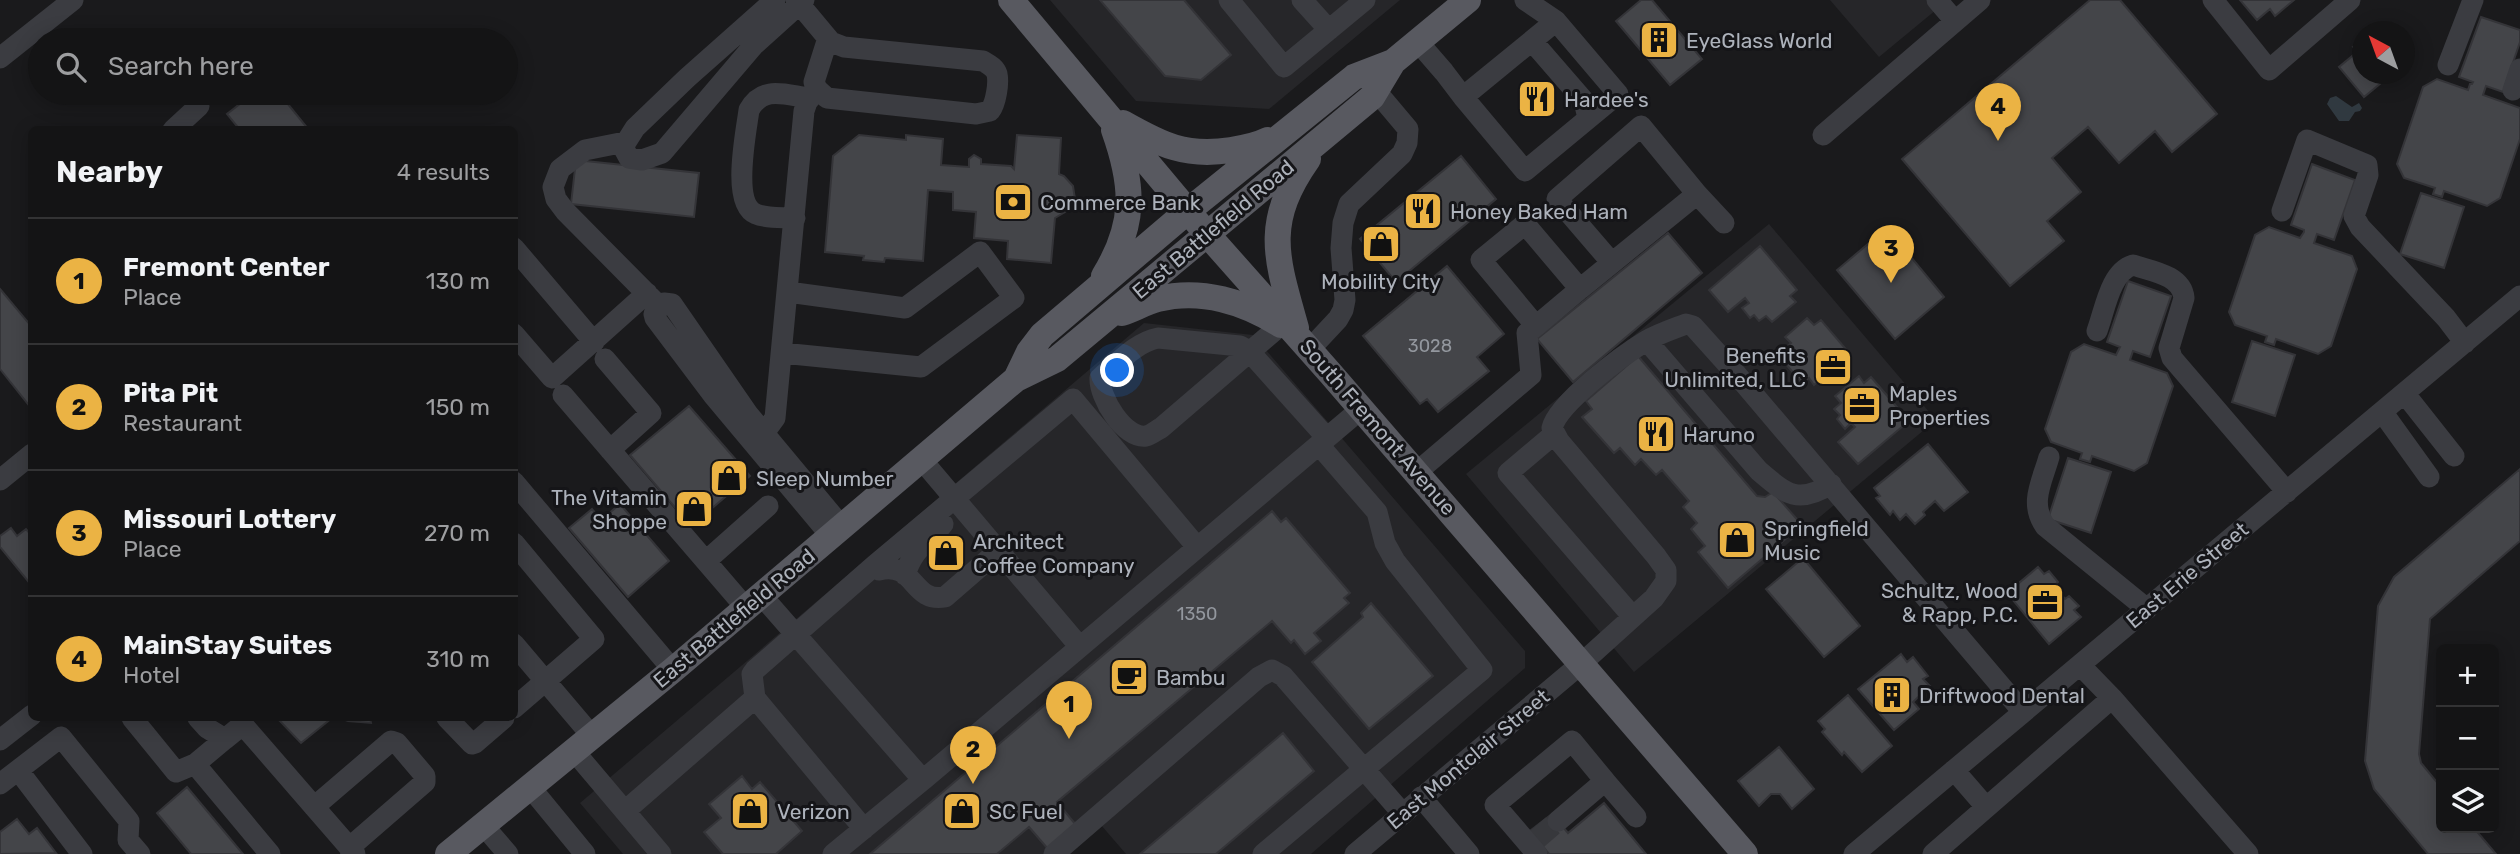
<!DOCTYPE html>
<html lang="en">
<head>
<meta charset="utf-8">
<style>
  body { margin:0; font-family:Rubik,sans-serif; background:#1d1d1e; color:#f1f3f6 }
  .controls { position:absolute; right:21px; bottom:21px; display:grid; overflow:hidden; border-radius:10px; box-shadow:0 4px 18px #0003 }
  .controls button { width:63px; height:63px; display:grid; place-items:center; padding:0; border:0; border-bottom:2px solid #333334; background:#141415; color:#f1f3f6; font:35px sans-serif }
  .compass { position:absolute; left:2352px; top:21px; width:63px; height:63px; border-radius:50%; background:#141415; box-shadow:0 4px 18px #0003; rotate:319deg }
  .you { position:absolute; left:1118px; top:371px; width:24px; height:24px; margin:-18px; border:5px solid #fff; border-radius:50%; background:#1a73e8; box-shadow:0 0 0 10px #1a73e833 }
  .badge { display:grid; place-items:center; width:46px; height:46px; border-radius:50%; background:#ebb344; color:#111; font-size:23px; font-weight:700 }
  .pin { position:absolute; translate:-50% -58px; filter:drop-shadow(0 2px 4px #0008) }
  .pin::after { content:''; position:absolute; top:37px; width:24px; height:21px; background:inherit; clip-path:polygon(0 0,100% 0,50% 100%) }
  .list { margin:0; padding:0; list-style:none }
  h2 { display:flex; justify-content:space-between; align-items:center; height:91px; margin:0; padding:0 28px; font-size:30px }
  h2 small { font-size:23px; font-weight:400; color:#9d9ea0 }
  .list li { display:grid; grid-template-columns:46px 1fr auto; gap:21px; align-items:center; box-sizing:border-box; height:126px; padding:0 28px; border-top:2px solid #333334 }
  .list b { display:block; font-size:26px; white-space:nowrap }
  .list p { margin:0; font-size:23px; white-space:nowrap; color:#9d9ea0 }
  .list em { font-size:23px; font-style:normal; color:#9d9ea0 }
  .icon { flex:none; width:38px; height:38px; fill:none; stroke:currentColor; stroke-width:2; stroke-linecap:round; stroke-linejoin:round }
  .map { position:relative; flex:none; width:2520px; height:854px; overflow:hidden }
  .search { position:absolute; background:#141415; box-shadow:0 4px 18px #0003; left:28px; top:28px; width:490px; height:77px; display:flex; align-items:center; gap:18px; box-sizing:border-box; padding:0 24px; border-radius:38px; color:#9d9ea0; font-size:26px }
  .panel { position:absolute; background:#141415; box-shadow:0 4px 18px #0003; left:28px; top:126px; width:490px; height:595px; border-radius:10px }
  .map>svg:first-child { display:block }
  .built { fill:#262629 }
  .water { fill:#303940 }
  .building { fill:#444549; stroke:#343438; stroke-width:2 }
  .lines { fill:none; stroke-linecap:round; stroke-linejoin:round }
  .minor-tunnel { stroke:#37383c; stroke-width:21; stroke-dasharray:21 10; stroke-linecap:butt }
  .minor { stroke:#3b3c41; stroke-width:21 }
  .major { stroke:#585960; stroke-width:26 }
  .labels { text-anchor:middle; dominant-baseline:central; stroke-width:6; stroke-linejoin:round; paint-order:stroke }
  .number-label { font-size:18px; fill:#93979e }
  .poi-label { font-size:21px; fill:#adb2bb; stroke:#151518; text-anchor:start }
  .street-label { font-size:21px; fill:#adb2bb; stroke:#151518 }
</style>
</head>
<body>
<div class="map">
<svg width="2520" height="854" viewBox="0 0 2520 854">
  <rect width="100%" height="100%" fill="#1a1a1c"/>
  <path class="built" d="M1050 0H1400L1269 109 1136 101Z
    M1830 0H1948L1879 57Z
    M1769 224 1936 420 1634 672 1466 474Z
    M1144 323 1253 335 1525 651V668L1311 854H1126L1101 825 1066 854H623L580 803Z"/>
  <path class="water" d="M2336 96 2352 107 2359 103 2362 108 2360 111 2355 112 2349 121H2339L2327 104 2330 98Z"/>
  <path class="building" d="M1100 0H1184L1231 55 1201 80 1165 76Z
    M1641 0H1652L1702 59 1670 85 1616 21Z
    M2090 0H2120L2217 114 2172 152 2155 131 2119 163 2088 127 2052 158 2081 192 2047 221 2064 241 2010 286 1902 159Z
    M2240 0H2294L2275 16 2270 9 2257 20Z
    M2481 17 2520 30V42L2503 92 2486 86 2483 95 2520 108V139L2500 198 2487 206 2444 191 2442 197 2433 194 2435 188 2404 178 2397 164 2423 87 2437 79 2468 90 2470 84H2472L2473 82 2459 77Z
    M2362 40V74H2392L2364 97 2339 67 2357 52 2353 47Z
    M2404 44 2413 55 2404 63Z
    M254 93H279L309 130H240L227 114Z
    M859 135 906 140V135L943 139 941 165 969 167V159L974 155 981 159V164L1011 166 1014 169 1017 135 1061 138 1059 174 1064 176 1073 186 1075 199 1070 209 1055 218 1051 263 1007 259 1008 241 974 238 976 212 953 210V192L928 190 923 261 885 258 884 262 863 260 864 256 825 252 833 156Z
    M1461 156 1496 199 1396 282 1360 239Z
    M576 160 699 173 694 217 571 204Z
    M2312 164 2355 180 2334 240 2317 234 2314 243 2352 256 2357 269 2331 346 2318 354 2276 339 2274 345 2265 342 2267 336 2235 325 2229 312 2255 235 2269 227 2300 238 2304 232V230L2291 225Z
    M2421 193 2464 207 2444 268 2400 254Z
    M1887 228 1944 297 1895 339 1837 270Z
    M1668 233 1702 273 1573 382 1537 339Z
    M1760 246 1797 290 1790 296 1796 302 1772 322 1766 316 1759 321 1754 315 1750 318 1742 308 1749 303 1745 298 1728 312 1709 290Z
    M1447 266 1504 334 1477 357 1489 371 1438 412 1427 399 1420 404 1363 336Z
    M2128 281 2171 296 2150 357 2133 351 2130 360 2167 373 2173 386 2147 463 2134 471 2092 456 2090 462 2080 459 2082 453 2051 442 2045 429 2071 352 2084 344 2116 355 2120 347 2107 342Z
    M0 289 32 327V401L28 404 0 369Z
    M1807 318 1814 325 1821 320 1850 354 1844 360 1849 367 1827 385 1821 379 1814 385 1809 378 1802 383 1784 362 1790 356 1784 349 1791 343 1785 337Z
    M2252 341 2295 355 2275 416 2232 402Z
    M1638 356 1757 496 1765 497 1773 492 1802 525 1728 588 1698 552 1705 546 1691 529 1697 523 1683 507 1689 501 1662 470 1656 475 1641 459 1635 465 1620 448 1614 453 1582 417 1592 409 1586 401Z
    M1859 376 1864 383 1871 377 1909 421 1858 464 1838 442 1855 427 1851 423 1845 429 1837 419 1840 415 1834 409 1841 403 1835 396Z
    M689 406 750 476 691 526 630 455Z
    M1928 444 1968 492 1944 511 1935 501 1923 512 1925 515 1915 524 1906 514 1900 520 1893 511 1890 515 1876 498 1880 496 1874 488Z
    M2068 458 2111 472 2091 533 2048 519Z
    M2520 469V541L2430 619 2419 754 2421 763 2441 787V828H2474L2496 854H2428L2374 789 2365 761 2378 606 2394 577Z
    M620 504 669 561 628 597 569 528 592 509 601 520Z
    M1272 511 1281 522 1286 518 1350 593 1344 598 1349 603 1314 633 1321 641 1305 654 1294 640 1291 643 1272 621 1057 802 1076 825 1048 849 1029 827 997 854H870Z
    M11 528 17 536 26 529 32 536V586L0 547V536Z
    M1803 558 1860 626 1824 657 1766 589Z
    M2038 567 2044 574 2049 571 2058 582 2054 586 2065 599 2069 596 2079 606 2074 610 2081 617 2049 644 2007 593Z
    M1371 603 1433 676 1369 729 1312 662 1363 617 1361 613Z
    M1901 654 1907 662 1913 657 1928 676 1923 679 1930 686 1913 702 1919 709 1894 730 1858 689Z
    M1848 695 1892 746 1862 772 1844 752 1842 755 1822 732 1825 729 1818 721Z
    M277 718H332L301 743Z
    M340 718H370L371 723 348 721Z
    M1283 733 1314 771 1216 854H1140Z
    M1779 747 1814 789 1792 809 1780 794H1771L1759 806 1738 781Z
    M742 776 752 789 760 782 802 831 776 854H723L704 832 721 818 709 804Z
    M187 787 243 854H191L157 813Z
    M1604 803 1646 854H1549L1530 831 1552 814 1568 833Z
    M17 819 29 834 37 828 56 853 0 854V832Z"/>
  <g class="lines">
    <path class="minor-tunnel" d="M1537 839 1558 821"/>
    <path class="minor" d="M775 0 687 78 635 128 623 147 629 158 642 160 662 153 754 45 804 0
      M796 0 831 42 844 47 983 61C988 64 995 67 997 74 999 83 996 103 990 111L976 114 827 98 817 89 814 82 828 38
      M1229 0 1284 67 1365 0
      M1302 0 1329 30
      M1937 0 1955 21
      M2213 0 2269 70 2350 0
      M1532 41 1584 101 1588 118
      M1418 42 1444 72 1463 97 1556 21 1525 0
      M0 58 73 0
      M2448 65 2473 0
      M2513 90 2520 69
      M1463 97 1525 171 1618 94 1556 21
      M173 130 199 106
      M1823 135 1980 0
      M625 142 585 150 560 169 553 187 556 199 565 211 659 306
      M1697 194 1724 223
      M2282 211 2307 140 2367 165 2368 175 2354 216 2360 227 2446 318 2465 343
      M795 218C783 217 767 219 756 214 731 204 746 133 749 110 763 85 785 95 809 98
      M514 248 594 342
      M1580 289 1612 263 1557 199 1641 126 1697 194 1612 263
      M1281 325 1161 428C1157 430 1151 435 1146 436 1124 439 1099 397 1100 378 1117 364 1136 342 1158 338L1240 346 1249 351 1327 438
      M2097 331C2105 310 2110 272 2133 265 2151 271 2182 275 2184 298L2169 348 2172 358 2287 492
      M514 334 552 378 647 293
      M1647 341 1759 471C1786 494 1798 505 1831 484
      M1310 349 1338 319 1343 310 1345 300 1341 248 1343 223 1349 204 1402 154 1407 143 1408 129 1376 91
      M782 353 921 367 1014 298 980 252 905 308 788 292
      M605 359 651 413 610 450
      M2405 394 2454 456
      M563 395 746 608
      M2383 413 2429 477
      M764 433 775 418 804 111 807 102 817 89
      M1553 435 1508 473 1633 617
      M2049 457C2042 482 2029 503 2045 526L2147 609
      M921 459 1080 647 923 780
      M1417 472 1531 375 1527 333 1536 326 1481 260 1525 224 1580 289 1536 326
      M0 480 32 454
      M514 482 673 670
      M831 536 713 395 655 318 654 314 664 303 672 304 748 414 842 527
      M514 543 594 639 514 708
      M706 561 768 506
      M879 570C916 561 911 603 945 597L998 551
      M905 575C914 546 927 545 943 524
      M761 595 923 780 833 854
      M514 644 592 736
      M1080 647 1361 409
      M2080 665 2112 698 2248 854
      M755 698 752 674 755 670 875 565 1073 399 1197 547
      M132 718 176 772 195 764
      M198 718 207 728 225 739 241 726H244L355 854
      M447 718 472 744 475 743 504 718
      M225 739 195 764 270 854
      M0 740 32 715
      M574 751 661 854
      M18 770 82 854
      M1954 770 1986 807
      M0 784 61 737 129 821 128 840 140 854
      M530 787 585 854
      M1421 797 1469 854
      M314 807 391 741 397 743 425 776V782L349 848
      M625 811 755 698 864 829
      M1558 821 1605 781 1636 817
      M483 825 508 854
      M1054 854 1259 677 1272 670 1283 676 1403 814
      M1263 854 1482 670 1395 561 1385 543 1377 512 1319 445
      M1355 854 1582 663 1654 598 1666 581V570L1656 556 1559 441 1552 428C1558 403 1623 355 1646 341 1658 334 1673 329 1686 324L1693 326 1737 375 2023 712
      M1537 854 1495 805 1572 741 1605 781
      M1854 854 2520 296
      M1933 854 2112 698"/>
    <path class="major" d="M1011 0 1207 234 1331 374 1745 854
      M1123 123C1162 145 1185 157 1231 150 1245 148 1256 146 1268 140
      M1104 276C1136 224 1134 186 1114 130
      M1122 313C1134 309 1146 302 1158 299 1201 288 1245 302 1281 325
      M1296 328C1276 257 1263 223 1308 159
      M1016 379 1029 352 1042 335 1189 210 1354 77 1393 62 1468 0
      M448 854 673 670 1016 379 1057 359 1372 97 1393 62"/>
  </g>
  <defs>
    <g id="building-square" transform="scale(2.0125)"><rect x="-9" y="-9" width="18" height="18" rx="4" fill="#ebb344" stroke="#151518"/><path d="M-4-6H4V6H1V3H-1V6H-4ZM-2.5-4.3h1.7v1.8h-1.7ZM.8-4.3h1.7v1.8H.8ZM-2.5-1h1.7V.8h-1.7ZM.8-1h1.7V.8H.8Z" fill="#111"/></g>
    <g id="restaurant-square" transform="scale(2.0125)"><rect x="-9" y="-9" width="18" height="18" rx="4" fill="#ebb344" stroke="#151518"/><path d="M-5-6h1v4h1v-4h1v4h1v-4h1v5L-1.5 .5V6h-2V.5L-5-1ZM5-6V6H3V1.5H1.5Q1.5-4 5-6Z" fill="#111"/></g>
    <g id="bank-square" transform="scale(2.0125)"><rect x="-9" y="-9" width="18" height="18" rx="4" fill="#ebb344" stroke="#151518"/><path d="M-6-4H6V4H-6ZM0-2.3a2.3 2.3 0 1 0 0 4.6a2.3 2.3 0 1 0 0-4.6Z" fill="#111"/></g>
    <g id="shop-square" transform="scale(2.0125)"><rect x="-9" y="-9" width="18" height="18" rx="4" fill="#ebb344" stroke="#151518"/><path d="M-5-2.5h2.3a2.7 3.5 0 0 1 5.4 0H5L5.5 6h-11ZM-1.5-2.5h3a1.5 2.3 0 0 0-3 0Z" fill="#111"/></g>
    <g id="office-square" transform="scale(2.0125)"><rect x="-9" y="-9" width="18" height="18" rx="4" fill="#ebb344" stroke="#151518"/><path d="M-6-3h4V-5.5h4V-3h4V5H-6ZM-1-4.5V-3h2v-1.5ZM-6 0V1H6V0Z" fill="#111"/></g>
    <g id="cafe-square" transform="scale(2.0125)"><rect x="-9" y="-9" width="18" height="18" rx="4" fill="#ebb344" stroke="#151518"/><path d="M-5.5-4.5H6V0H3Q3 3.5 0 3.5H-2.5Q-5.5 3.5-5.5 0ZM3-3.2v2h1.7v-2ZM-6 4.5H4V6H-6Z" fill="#111"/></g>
  </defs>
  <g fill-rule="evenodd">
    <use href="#building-square" x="1659" y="40"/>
    <use href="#restaurant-square" x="1537" y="99"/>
    <use href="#bank-square" x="1013" y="202"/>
    <use href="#restaurant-square" x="1423" y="211"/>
    <use href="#shop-square" x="1381" y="244"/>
    <use href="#office-square" x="1833" y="367"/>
    <use href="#office-square" x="1862" y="405"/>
    <use href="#restaurant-square" x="1656" y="434"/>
    <use href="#shop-square" x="729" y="478"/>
    <use href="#shop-square" x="694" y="509"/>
    <use href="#shop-square" x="1737" y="540"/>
    <use href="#shop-square" x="946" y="553"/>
    <use href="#office-square" x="2045" y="602"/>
    <use href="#cafe-square" x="1129" y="677"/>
    <use href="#building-square" x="1892" y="695"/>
    <use href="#shop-square" x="750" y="811"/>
    <use href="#shop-square" x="962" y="811"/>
  </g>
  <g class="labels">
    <g class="number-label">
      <text x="1430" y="346">3028</text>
      <text x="1197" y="614">1350</text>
    </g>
    <g class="poi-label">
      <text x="1686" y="40">EyeGlass World</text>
      <text x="1564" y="99">Hardee's</text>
      <text x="1040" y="202">Commerce Bank</text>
      <text x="1450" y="211">Honey Baked Ham</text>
      <text x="1381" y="281" text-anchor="middle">Mobility City</text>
      <text x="1806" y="355" text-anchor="end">Benefits<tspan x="1806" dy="24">Unlimited, LLC</tspan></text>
      <text x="1889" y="393">Maples<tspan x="1889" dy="24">Properties</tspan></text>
      <text x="1683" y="434">Haruno</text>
      <text x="756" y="478">Sleep Number</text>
      <text x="667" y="497" text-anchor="end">The Vitamin<tspan x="667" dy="24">Shoppe</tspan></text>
      <text x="1764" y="528">Springfield<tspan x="1764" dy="24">Music</tspan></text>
      <text x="973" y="541">Architect<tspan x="973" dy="24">Coffee Company</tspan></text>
      <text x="2018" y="590" text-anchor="end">Schultz, Wood<tspan x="2018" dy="24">&amp; Rapp, P.C.</tspan></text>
      <text x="1156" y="677">Bambu</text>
      <text x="1919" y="695">Driftwood Dental</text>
      <text x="777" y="811">Verizon</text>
      <text x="989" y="811">SC Fuel</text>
    </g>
    <g class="street-label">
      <text transform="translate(1213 229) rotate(-40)">East Battlefield Road</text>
      <text transform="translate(1378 427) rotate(49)">South Fremont Avenue</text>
      <text transform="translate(2187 575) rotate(-40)">East Erie Street</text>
      <text transform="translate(734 618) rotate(-40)">East Battlefield Road</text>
      <text transform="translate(1468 759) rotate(-40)">East Montclair Street</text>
    </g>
  </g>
</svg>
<div class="controls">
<button>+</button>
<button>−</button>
<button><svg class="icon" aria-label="layers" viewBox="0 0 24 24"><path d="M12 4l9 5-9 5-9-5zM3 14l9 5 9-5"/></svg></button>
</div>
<svg class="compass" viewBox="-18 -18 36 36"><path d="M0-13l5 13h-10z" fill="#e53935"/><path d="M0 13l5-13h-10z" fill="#9d9ea0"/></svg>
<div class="you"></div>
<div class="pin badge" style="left:1069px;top:739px">1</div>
<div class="pin badge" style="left:973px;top:784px">2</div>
<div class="pin badge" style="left:1891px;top:283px">3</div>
<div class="pin badge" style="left:1998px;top:141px">4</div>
<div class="search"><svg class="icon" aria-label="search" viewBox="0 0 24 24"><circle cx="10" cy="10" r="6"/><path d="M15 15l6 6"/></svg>Search here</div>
<section class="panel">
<h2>Nearby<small>4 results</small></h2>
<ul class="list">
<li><span class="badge">1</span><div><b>Fremont Center</b><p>Place</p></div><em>130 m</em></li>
<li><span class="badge">2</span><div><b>Pita Pit</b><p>Restaurant</p></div><em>150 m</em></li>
<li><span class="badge">3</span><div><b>Missouri Lottery</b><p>Place</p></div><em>270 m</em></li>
<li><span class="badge">4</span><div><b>MainStay Suites</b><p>Hotel</p></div><em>310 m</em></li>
</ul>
</section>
</div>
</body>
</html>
